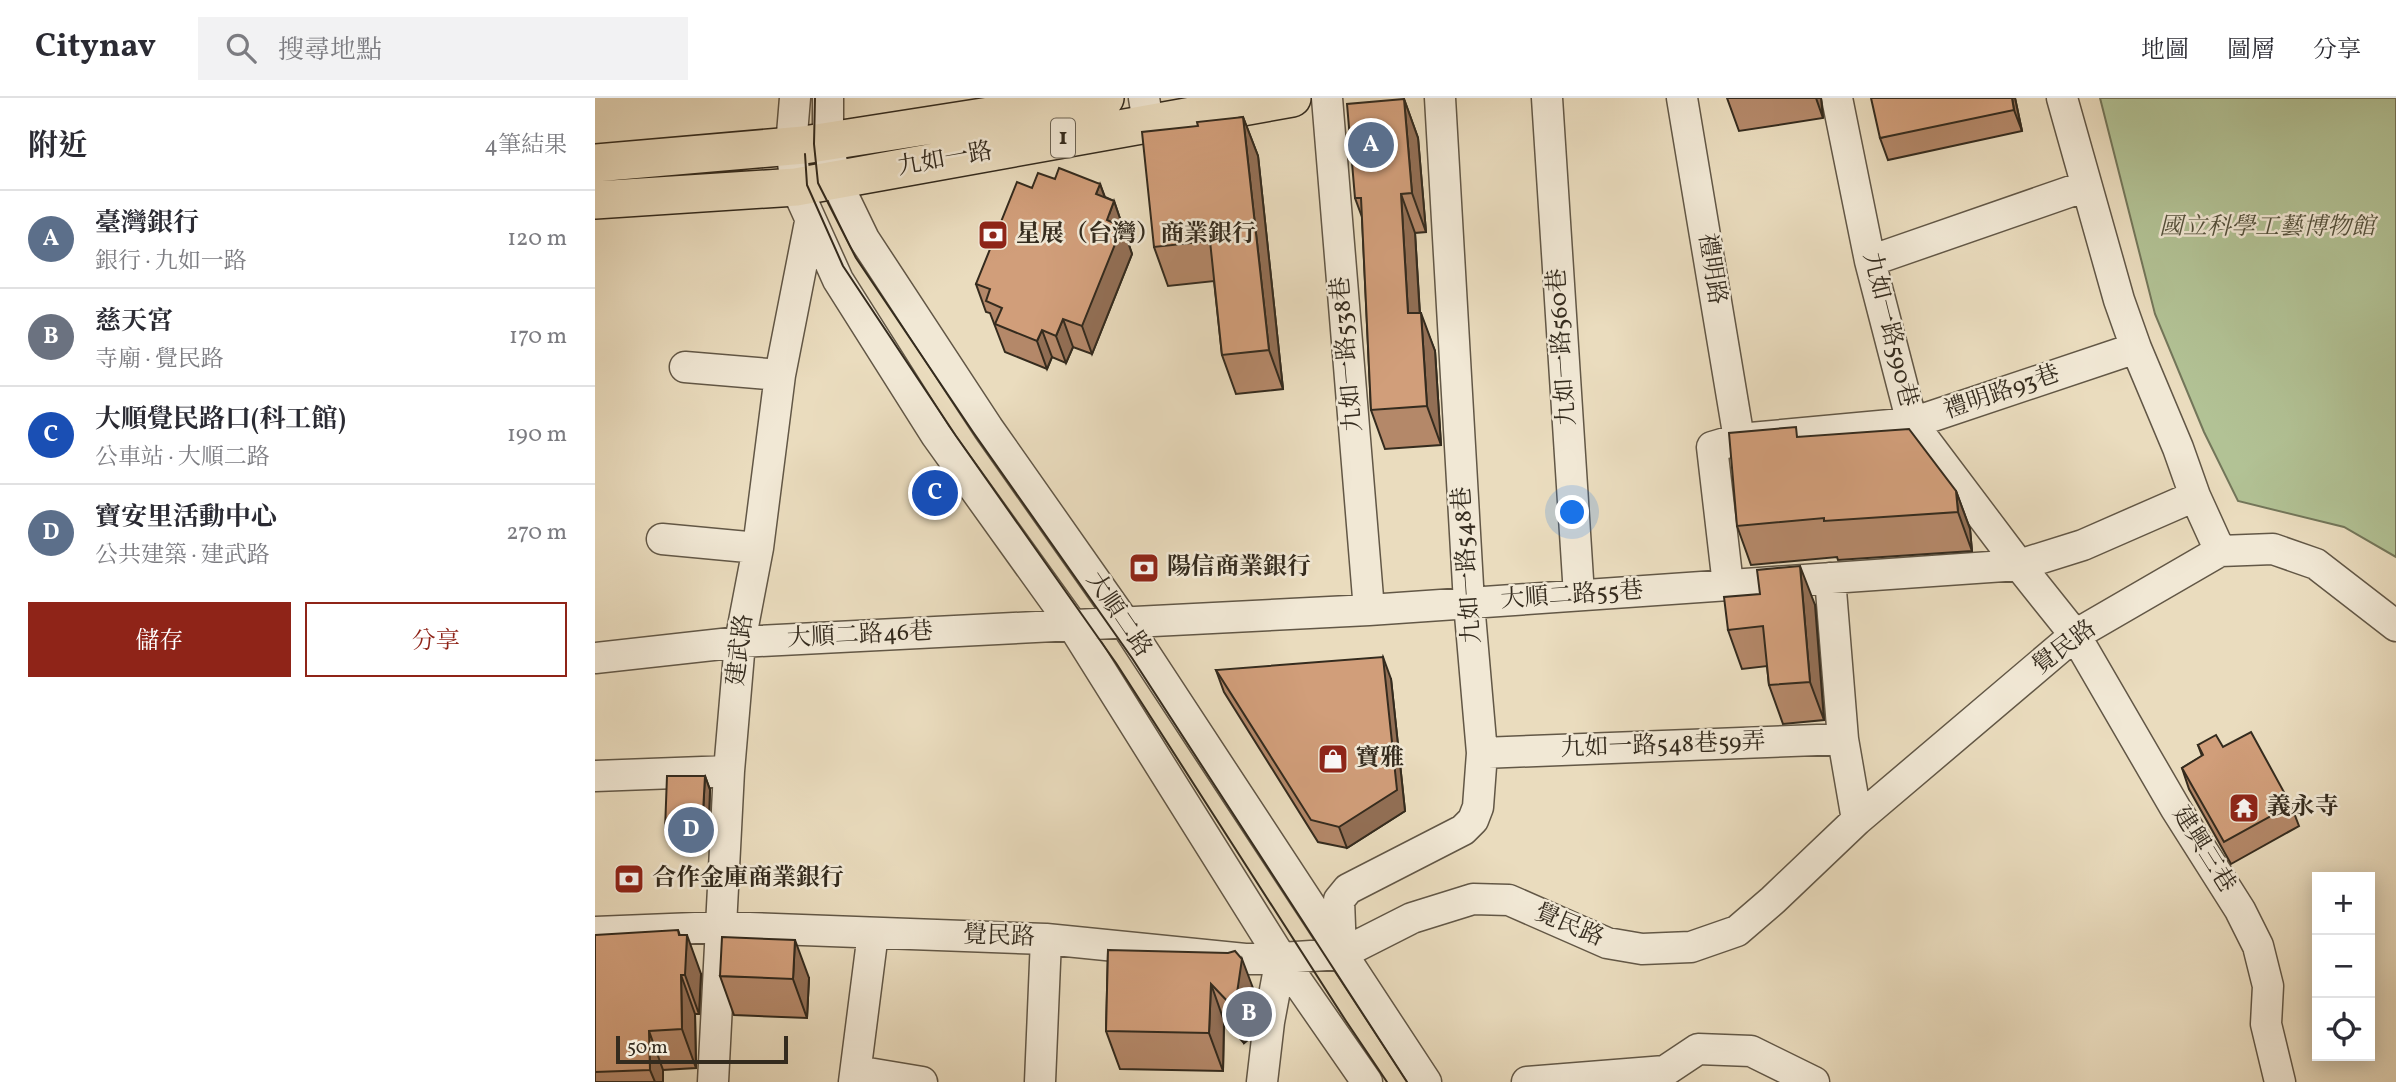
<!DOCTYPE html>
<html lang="zh-TW">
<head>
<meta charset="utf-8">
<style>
  body { margin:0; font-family:Vollkorn,"Noto Serif TC",serif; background:#f2f2f3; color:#2b2b33 }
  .controls { position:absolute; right:21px; bottom:21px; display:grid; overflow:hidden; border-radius:0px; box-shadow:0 4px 18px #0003 }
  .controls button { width:63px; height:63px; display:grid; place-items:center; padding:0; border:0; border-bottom:2px solid #e1e1e2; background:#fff; color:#2b2b33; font:35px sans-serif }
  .scale { position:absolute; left:21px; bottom:18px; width:172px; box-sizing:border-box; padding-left:7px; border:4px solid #342b1e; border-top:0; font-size:19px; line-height:24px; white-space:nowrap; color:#342b1e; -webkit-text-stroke:5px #f1e8d5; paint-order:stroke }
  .you { position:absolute; left:978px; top:415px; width:24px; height:24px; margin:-18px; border:5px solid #fff; border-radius:50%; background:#1a73e8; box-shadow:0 0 0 10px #1a73e833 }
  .badge { display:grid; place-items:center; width:46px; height:46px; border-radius:50%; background:#8f2418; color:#fff; font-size:23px; font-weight:700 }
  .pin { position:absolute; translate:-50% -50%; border:4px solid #fff; box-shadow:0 2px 7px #0006 }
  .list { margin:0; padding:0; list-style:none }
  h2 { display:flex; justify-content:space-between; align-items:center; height:91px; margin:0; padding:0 28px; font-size:30px }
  h2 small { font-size:23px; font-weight:400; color:#7c7c81 }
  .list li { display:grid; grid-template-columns:46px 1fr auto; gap:21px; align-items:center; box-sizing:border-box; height:98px; padding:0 28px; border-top:2px solid #e1e1e2 }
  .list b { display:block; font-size:26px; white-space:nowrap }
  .list p { margin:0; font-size:23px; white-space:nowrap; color:#7c7c81 }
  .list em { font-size:23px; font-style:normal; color:#7c7c81 }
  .actions { display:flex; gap:14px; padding:21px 28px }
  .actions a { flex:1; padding:16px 0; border:2px solid #8f2418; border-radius:0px; text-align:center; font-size:24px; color:#8f2418 }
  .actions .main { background:#8f2418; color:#fff }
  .icon { flex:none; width:38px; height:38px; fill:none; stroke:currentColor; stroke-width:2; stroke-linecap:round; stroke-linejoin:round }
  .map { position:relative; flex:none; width:1801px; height:984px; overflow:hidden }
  header { display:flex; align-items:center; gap:42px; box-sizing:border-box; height:98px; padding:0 35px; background:#fff; border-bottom:2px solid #e1e1e2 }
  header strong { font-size:33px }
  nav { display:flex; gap:38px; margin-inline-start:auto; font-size:24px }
  .search { width:490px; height:63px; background:#f2f2f3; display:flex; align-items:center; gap:18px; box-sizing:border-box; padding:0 24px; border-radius:0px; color:#7c7c81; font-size:26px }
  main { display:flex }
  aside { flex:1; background:#fff }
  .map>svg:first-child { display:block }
  .green { fill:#b2c295; stroke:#73765a; stroke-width:2 }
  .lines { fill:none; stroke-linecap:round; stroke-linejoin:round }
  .minor-casing { stroke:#625746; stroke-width:33 }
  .major-casing { stroke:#342b1e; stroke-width:40 }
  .minor { stroke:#f1e8d5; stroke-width:30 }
  .major { stroke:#eadcbe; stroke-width:37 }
  .tram { stroke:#342b1e; stroke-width:2 }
  .wall { fill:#b48869; stroke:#342b1e; stroke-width:2 }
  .shaded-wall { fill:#926f55; stroke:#342b1e; stroke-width:2 }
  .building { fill:#d19e7a; stroke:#342b1e; stroke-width:2 }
  .labels { text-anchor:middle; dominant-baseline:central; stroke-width:5; stroke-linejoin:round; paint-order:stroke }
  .shield { fill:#f1e8d5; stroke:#6d6455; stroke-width:2 }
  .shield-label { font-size:23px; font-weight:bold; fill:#342b1e }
  .street-label { font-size:24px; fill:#342b1e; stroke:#f1e8d5 }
  .park-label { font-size:24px; font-style:italic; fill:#54513c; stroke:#f1e8d5 }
  .poi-label { font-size:24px; font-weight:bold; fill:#342b1e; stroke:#f1e8d5; text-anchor:start }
</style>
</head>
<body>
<header>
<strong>Citynav</strong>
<div class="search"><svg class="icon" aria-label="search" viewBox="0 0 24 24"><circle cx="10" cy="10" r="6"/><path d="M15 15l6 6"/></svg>搜尋地點</div>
<nav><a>地圖</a><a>圖層</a><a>分享</a></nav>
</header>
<main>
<aside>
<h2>附近<small>4筆結果</small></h2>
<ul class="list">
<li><span class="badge" style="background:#5c6f8a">A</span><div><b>臺灣銀行</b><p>銀行 · 九如一路</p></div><em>120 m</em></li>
<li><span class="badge" style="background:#6b7280">B</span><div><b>慈天宮</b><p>寺廟 · 覺民路</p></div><em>170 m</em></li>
<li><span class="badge" style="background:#1a4fb4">C</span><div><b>大順覺民路口(科工館)</b><p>公車站 · 大順二路</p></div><em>190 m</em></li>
<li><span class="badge" style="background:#5c6f8a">D</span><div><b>寶安里活動中心</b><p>公共建築 · 建武路</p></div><em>270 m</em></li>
</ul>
<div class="actions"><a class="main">儲存</a><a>分享</a></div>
</aside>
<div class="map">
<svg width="1801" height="984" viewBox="0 0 1801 984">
  <rect width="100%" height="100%" fill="#eadcbe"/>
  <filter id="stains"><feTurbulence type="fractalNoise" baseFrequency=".00286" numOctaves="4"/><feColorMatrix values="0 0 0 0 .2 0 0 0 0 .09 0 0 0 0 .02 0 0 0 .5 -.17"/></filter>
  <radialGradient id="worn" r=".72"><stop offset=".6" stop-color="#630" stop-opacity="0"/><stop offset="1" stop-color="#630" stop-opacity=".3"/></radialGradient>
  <path class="green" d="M1505 0H1801V459L1749 429 1643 403 1609 334 1560 216Z"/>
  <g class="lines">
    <g class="minor-casing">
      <path id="minor" d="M200 0 196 48 201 89 243 182 341 337 478 528 686 860 772 984
        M233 0V44L240 81 269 141 393 330 530 525 831 984
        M549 0 553 24
        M732 0 774 512
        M952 0 984 497
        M1087 0 1144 341
        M1242 0 1275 163 1317 325 1424 467 1480 537 1581 711 1645 812 1663 848 1673 888 1671 926 1685 984
        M1467 0 1524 202 1541 250 1583 350 1600 398 1625 453
        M1275 163 1491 88
        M90 269 185 277
        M67 441 163 450
        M1235 480 1248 641 1262 722
        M1133 487 1117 349 1144 341 1317 325 1541 250
        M0 560 145 544 774 512 1424 467 1488 447 1600 398
        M887 655 1248 641
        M0 678 134 673
        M0 834 125 829 451 841 650 861 686 860 746 856 817 820 878 801 914 802 1012 845 1047 851 1096 849 1142 833 1178 802 1262 722 1480 537 1625 453 1678 451 1721 466 1801 528
        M746 855 744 802 753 791 868 732 878 722 883 709 887 655 874 505 845 0
        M261 973 327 984
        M118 984 134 673 145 544 163 450 185 277 215 124
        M259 984 278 835
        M445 984 451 841
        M667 984 674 924 686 860
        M932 984 1070 973 1103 951 1156 953 1219 984"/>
    </g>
    <g class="major-casing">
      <path id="major" d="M0 65 209 47 510 0
        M0 102 201 89 697 0"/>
    </g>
    <use href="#minor" class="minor"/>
    <use href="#major" class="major"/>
    <path class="tram" d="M220 0 219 46 223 85 261 160 378 334 537 560 812 984
      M210 56 212 87 248 168 361 338 521 565 751 923 792 984"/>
  </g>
  <path class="wall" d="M1132 0H1226L1228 20 1144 33Z
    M1420 0 1427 33 1293 62 1285 40Z
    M809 1 823 40 831 134 820 135 825 215 840 253 846 347 790 351 776 312 767 119 760 100Z
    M648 19 663 58 688 291 641 296 627 257 619 183 573 188 559 149 603 28Z
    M460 81 505 86 510 99 519 103 537 156 497 256 478 249 471 265 457 259 452 271 410 254 395 215 391 214 381 186 437 90Z
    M1205 339 1361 393 1375 431 1377 453 1243 462 1242 459 1156 467 1142 428Z
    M1220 507 1229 622 1188 626 1174 587 1172 568 1147 571 1133 532Z
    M621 572 796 581 810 713 752 750 723 744 629 594Z
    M1603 647 1628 649 1696 707 1704 728 1636 766 1594 691 1587 670 1607 658Z
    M110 678 115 692 113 747H76L70 732Z
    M0 837 106 876 104 916H100L101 970 68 972V984H0Z
    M513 852 661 898 655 940 649 945 629 923 628 973 525 971 511 933Z
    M125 878 214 880 212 920 139 917Z"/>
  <path class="shaded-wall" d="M1221 0H1226L1228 20Z
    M1417 0H1420L1427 33 1419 12Z
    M809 1 823 40 831 134 817 95Z
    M648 19 663 58 688 291 674 252Z
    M505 86 515 114 519 103 537 156 497 256 487 228 501 96Z
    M806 96 820 135 827 254 813 215Z
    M826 215 840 253 846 347 832 308Z
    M468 221 478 249 471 265 461 238Z
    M447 232 457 259 452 271 442 243Z
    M1361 393 1375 431 1377 453 1363 414Z
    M1205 468 1220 507 1229 622 1215 584Z
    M788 559 796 581 810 713 752 750 744 729Z
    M110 678 115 692 113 747 107 733Z
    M83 832 91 854 92 837 106 876 104 916 90 877Z
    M200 842 214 880 212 920 198 881Z
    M647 861 661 898 655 940 649 945 636 907Z
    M86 877 100 916 101 970 87 931Z
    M616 886 629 923 628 973 614 935Z
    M54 933 68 972V984H60L55 972Z"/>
  <path class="building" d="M1276 0H1417L1419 12 1285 40Z
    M809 1 817 95 806 96 813 215H826L832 308 776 312 766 100H760L752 6Z
    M648 19 674 252 627 257 615 143 559 149 547 34 603 28 602 24Z
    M464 70 505 86 501 96 519 103 512 122 527 129 487 228 468 221 461 238 447 232 442 243 400 226 407 210 391 203 395 191 381 186 422 84 437 90 443 75 460 81Z
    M1201 329 1202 339 1314 331 1361 393 1363 414 1229 423V420L1142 428 1134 335Z
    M1205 468 1215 584 1174 587 1168 528 1133 532 1129 499 1165 496 1162 472Z
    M788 559 802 692 744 729 716 722 621 572Z
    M1656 634 1696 707 1629 744 1587 670 1608 657 1603 647 1621 637 1628 649Z
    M72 678H110L107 733 70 732Z
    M83 832 84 837H92L90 877H86L87 931 54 933 55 972 0 974V837Z
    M127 839 200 842 198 881 125 878Z
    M513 852 633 855 640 853 647 861 641 902 636 907 616 886 614 935 511 933Z"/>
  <defs>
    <g id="bank-square" transform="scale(1.575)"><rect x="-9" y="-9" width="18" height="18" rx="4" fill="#8f2418" stroke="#f1e8d5"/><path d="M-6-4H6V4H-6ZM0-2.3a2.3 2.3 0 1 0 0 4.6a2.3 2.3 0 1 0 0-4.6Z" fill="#fff"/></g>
    <g id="shop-square" transform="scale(1.575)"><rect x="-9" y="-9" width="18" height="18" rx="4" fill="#8f2418" stroke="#f1e8d5"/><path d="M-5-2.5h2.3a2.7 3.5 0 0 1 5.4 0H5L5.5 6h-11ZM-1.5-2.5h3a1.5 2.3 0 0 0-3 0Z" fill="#fff"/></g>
    <g id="temple-square" transform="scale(1.575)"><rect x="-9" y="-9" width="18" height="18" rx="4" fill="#8f2418" stroke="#f1e8d5"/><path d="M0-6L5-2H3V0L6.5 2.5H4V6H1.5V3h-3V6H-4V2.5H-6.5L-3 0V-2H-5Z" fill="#fff"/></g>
  </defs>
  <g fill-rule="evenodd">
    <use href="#bank-square" x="398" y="137"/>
    <use href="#bank-square" x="549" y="470"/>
    <use href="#shop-square" x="738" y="661"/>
    <use href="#temple-square" x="1649" y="710"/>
    <use href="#bank-square" x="34" y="781"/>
  </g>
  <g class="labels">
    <rect class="shield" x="456" y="20.5" width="24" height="39" rx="5"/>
    <g class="shield-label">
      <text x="468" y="40">1</text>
    </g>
    <g class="street-label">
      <text transform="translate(350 62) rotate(-10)">九如一路</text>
      <text transform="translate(1116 171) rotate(81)">禮明路</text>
      <text transform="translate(1294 232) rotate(76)">九如一路590巷</text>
      <text transform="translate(968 249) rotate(-94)">九如一路560巷</text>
      <text transform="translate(753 256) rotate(-95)">九如一路538巷</text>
      <text transform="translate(1407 295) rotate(-19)">禮明路93巷</text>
      <text transform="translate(873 467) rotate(-94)">九如一路548巷</text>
      <text transform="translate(977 498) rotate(-4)">大順二路55巷</text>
      <text transform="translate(523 517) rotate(56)">大順二路</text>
      <text transform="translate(265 538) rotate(-3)">大順二路46巷</text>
      <text transform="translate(1470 550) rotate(-37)">覺民路</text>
      <text transform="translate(146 552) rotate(-83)">建武路</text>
      <text transform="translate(1068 648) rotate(-2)">九如一路548巷59弄</text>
      <text transform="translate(1608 752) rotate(58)">建興三巷</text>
      <text transform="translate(974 828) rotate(23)">覺民路</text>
      <text transform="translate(404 839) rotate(2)">覺民路</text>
    </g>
    <g class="park-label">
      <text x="1672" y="130">國立科學工藝博物館</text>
    </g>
    <g class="poi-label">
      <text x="421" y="137">星展（台灣）商業銀行</text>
      <text x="572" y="470">陽信商業銀行</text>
      <text x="761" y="661">寶雅</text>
      <text x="1672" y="710">義永寺</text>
      <text x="57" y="781">合作金庫商業銀行</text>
    </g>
  </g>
  <rect width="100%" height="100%" filter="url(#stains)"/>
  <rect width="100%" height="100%" fill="url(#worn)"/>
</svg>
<div class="controls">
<button>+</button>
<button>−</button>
<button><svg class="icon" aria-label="locate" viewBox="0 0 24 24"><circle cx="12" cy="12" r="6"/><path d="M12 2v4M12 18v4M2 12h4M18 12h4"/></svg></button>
</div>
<div class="scale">50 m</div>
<div class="you"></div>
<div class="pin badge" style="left:776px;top:47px;background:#5c6f8a">A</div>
<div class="pin badge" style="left:654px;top:916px;background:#6b7280">B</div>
<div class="pin badge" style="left:340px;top:395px;background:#1a4fb4">C</div>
<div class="pin badge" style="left:96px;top:732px;background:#5c6f8a">D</div>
</div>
</main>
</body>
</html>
